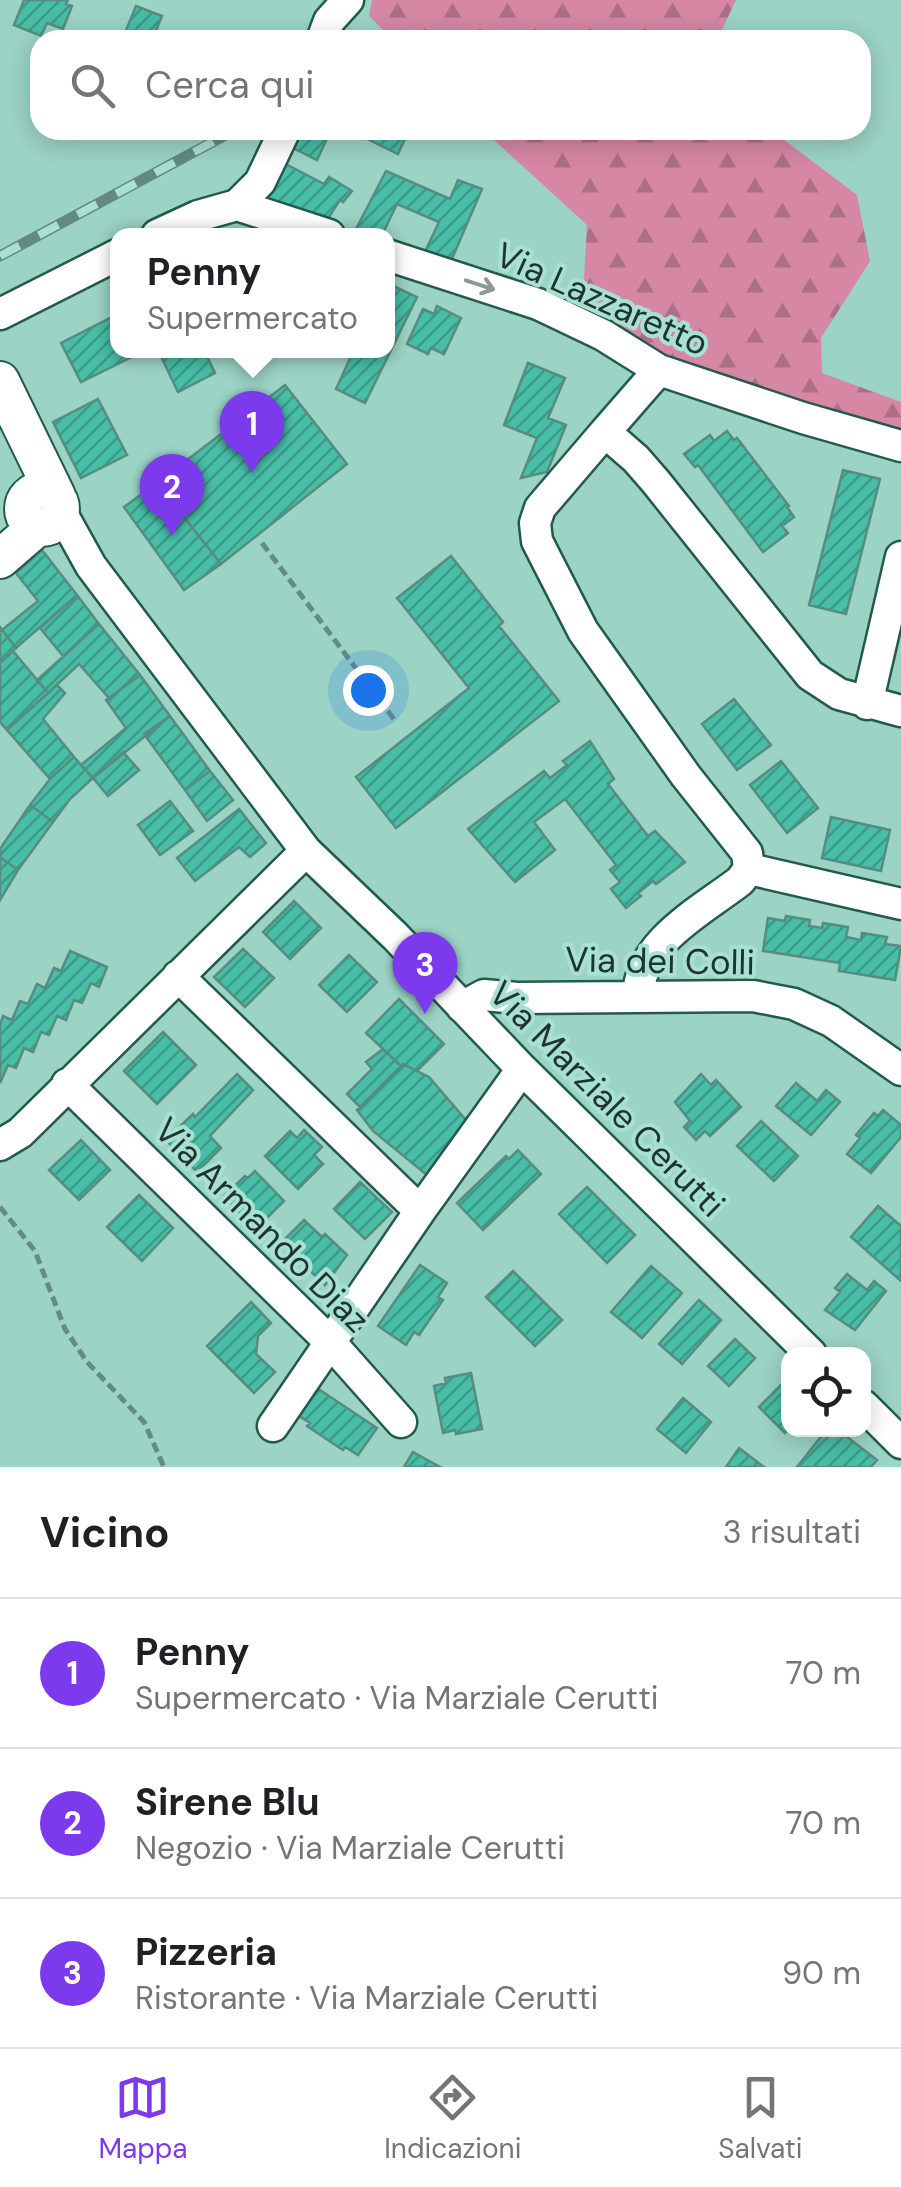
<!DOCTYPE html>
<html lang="it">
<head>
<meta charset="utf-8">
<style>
  body { margin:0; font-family:"DM Sans",sans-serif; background:#f2f2f2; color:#202124 }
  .controls { position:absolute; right:30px; bottom:30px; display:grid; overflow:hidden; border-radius:20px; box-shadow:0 5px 25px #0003 }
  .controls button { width:90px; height:90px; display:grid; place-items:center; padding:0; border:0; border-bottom:2px solid #e0e0e0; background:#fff; color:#202124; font:50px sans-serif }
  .you { position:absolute; left:368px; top:690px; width:35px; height:35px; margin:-25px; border:8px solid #fff; border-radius:50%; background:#1a73e8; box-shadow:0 0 0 15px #1a73e833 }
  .badge { display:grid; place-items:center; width:65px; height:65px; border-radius:50%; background:#7c3aed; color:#fff; font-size:32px; font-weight:700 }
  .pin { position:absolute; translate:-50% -82px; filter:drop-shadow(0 2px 5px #0008) }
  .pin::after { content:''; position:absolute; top:52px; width:35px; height:30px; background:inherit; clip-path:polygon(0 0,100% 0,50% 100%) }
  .popup { position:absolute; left:110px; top:228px; width:285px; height:130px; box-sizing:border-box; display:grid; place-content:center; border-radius:20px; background:#fff; filter:drop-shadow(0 2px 8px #0005); font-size:32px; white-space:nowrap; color:#757577 }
  .popup b { font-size:38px; color:#202124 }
  .popup::after { content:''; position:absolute; left:50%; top:100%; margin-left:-20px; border:20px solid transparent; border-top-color:#fff }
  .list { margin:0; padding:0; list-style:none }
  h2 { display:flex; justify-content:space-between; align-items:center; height:130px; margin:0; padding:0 40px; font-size:42px }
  h2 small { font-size:32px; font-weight:400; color:#757577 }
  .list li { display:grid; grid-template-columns:65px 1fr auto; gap:30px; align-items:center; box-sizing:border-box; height:150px; padding:0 40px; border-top:2px solid #e0e0e0 }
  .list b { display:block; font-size:38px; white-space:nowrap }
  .list p { margin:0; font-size:32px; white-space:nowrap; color:#757577 }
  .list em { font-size:32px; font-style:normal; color:#757577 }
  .icon { flex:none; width:55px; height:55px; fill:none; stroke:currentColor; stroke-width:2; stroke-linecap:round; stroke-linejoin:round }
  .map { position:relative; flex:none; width:901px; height:1467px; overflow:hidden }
  .search { position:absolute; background:#fff; box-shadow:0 5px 25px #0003; left:30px; right:30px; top:30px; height:110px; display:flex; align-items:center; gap:25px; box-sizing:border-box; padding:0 35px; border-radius:30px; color:#757577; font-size:38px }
  .sheet { height:580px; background:#fff }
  nav { display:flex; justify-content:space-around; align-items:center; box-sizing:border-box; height:140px; border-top:2px solid #e0e0e0; background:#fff; font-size:28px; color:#757577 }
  nav a { display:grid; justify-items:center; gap:5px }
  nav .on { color:#7c3aed }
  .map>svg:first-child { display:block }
  .forest { fill:url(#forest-firs) }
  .building { fill:url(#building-hatch); stroke:#578c80; stroke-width:2.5 }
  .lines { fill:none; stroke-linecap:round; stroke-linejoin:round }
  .minor-casing { stroke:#235a4e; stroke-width:35 }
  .major-casing { stroke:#235a4e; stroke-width:42 }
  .path { stroke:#638c82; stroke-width:5; stroke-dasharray:10 5; stroke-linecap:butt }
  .minor { stroke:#fff; stroke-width:30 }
  .major { stroke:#fff; stroke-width:38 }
  .rail-casing { stroke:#628a80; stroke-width:11 }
  .rail { stroke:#a8e0d2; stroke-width:8; stroke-dasharray:22; stroke-linecap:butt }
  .oneway { stroke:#8e9a97 }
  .labels { text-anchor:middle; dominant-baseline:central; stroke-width:8; stroke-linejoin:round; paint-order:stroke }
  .street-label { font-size:35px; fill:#1e352f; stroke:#a8e0d2 }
</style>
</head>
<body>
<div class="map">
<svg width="901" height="1467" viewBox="0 0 901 1467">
  <defs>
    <pattern id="forest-firs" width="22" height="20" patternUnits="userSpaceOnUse" patternTransform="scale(2.5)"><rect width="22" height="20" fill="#d587a3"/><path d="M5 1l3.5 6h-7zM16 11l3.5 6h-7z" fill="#ac6f85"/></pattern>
    <pattern id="building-hatch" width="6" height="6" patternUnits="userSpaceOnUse" patternTransform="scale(2.5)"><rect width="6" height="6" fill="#48bea6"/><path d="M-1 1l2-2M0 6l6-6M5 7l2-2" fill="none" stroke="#3b9b88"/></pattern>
  </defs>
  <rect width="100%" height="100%" fill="#9bd3c5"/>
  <path class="forest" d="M372 0H736L717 40H393L369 16Z
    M483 130H771L857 195 870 261 821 338 822 373 901 402V435L678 364 582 313 587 225Z"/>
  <path class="building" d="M24 0H68L66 4 72 6 63 29 47 23 41 36 14 25Z
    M136 6 162 16 152 40H122Z
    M297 130 330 132 317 160 289 146Z
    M349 130H409L398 154Z
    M280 161 324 184 329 177 352 191 343 202 340 200 323 226 259 204Z
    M386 171 450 199 458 180 482 189 448 268 422 258 439 222 397 204 382 235H353Z
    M387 283 417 297 365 403 336 389 354 350H387Z
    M437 306 461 318 444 354 431 348 428 354 407 344 423 309 434 314Z
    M114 316 117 323V350H131L134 356 81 382 61 343Z
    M158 350H204L215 373 178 392Z
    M528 363 565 378 548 418 566 425 547 472 521 478 537 438 504 425Z
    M285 385 347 464 221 564 157 483Z
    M98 399 127 455 81 478 53 422Z
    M727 431 734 440 737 438 789 506 787 507 794 517 782 526 788 533 763 552 698 465 695 467 684 454 710 435 714 441Z
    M843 470 880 479 846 614 809 605Z
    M157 483 221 564 184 590 124 507Z
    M42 550 77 595 16 648 2 630 38 601 16 573Z
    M451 556 503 622 499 626 559 701 396 828 356 777 469 688 397 598Z
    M77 595 99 624 63 656 40 628Z
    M99 624 140 675 109 698 79 664 48 693 37 680Z
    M0 627 16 648 0 663Z
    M13 651 48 693 7 730 0 722V663Z
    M140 675 170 716 93 778 81 765 126 728 106 700Z
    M57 685 65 693 43 719 74 757 50 779 7 730Z
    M734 699 771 745 737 770 702 724Z
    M170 716 210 771 185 790 144 734Z
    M590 741 614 779 608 784 648 836 655 831 685 862 656 884 653 881 638 893 641 896 626 908 611 889 620 882 610 870 616 865 565 799 534 822 555 850 515 882 468 829 544 771 550 778 567 765 563 761Z
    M123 752 139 770 108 796 93 778Z
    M74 757 93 778 70 799 53 822 30 805 50 779Z
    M781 761 818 808 787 833 750 785Z
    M210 771 233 800 207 821 185 790Z
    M170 801 193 831 160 855 138 825Z
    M30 805 53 822 18 870 0 857V849Z
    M239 809 266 843 250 857 239 847 195 881 177 858Z
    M831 817 890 830 881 871 822 858Z
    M0 857 18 870 0 900Z
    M294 901 321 928 290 959 263 932Z
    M786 916 810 920 809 926 822 928 823 923 848 927 846 937 861 940 862 933 887 937 885 944 901 946 895 980 839 971 840 963 763 951 768 918 785 921Z
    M243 949 274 978 245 1007 214 977Z
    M70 951 107 967 99 987 91 983 82 1003 74 1000 66 1020 57 1016 49 1035 41 1032 33 1052 24 1048 16 1068 8 1065 0 1083V1025L3 1016 12 1020 20 1001 28 1004 37 984 45 988 54 968 61 971Z
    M349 955 377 982 347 1012 319 985Z
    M399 999 444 1044 417 1071 403 1064 401 1066 366 1033Z
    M163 1032 196 1065 157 1104 124 1071Z
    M383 1049 401 1066 360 1107 347 1094 372 1069 366 1062Z
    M403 1064 429 1077 466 1120 428 1176 373 1131 357 1110Z
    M237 1074 253 1090 210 1136 221 1148 197 1172 166 1140 193 1114 195 1117Z
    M701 1074 711 1085 716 1080 741 1107 710 1136 705 1131 696 1140 684 1127 690 1121 675 1102Z
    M796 1083 817 1101 826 1090 840 1102 811 1135 776 1106Z
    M883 1110 901 1125V1137L871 1173 847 1154 860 1138 856 1135 874 1113 878 1116Z
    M761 1121 798 1156 774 1181 737 1146Z
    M304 1130 322 1147 314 1155 323 1164 298 1189 265 1156 290 1131 297 1138Z
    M81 1140 110 1170 79 1200 49 1170Z
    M518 1150 541 1174 483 1230 457 1203 506 1156 509 1159Z
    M255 1171 284 1201 262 1223 255 1216 248 1222 224 1196 245 1176 248 1178Z
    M360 1182 392 1212 365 1239 334 1209Z
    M587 1187 635 1235 607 1263 559 1214Z
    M139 1195 173 1228 142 1261 107 1227Z
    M878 1206 901 1226V1281L851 1237Z
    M304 1220 322 1237 325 1234 347 1255 325 1285 281 1243Z
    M420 1265 447 1283 438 1297 443 1300 419 1335 414 1332 406 1345 378 1326Z
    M651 1266 682 1293 642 1338 611 1312Z
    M513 1271 562 1320 535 1346 486 1297Z
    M847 1274 867 1290 874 1281 886 1291 855 1330 825 1310 840 1292 835 1288Z
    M699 1300 721 1320 682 1364 659 1344Z
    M251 1302 271 1323 258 1336 256 1354 275 1372 254 1393 207 1346Z
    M735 1339 755 1358 729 1386 708 1366Z
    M471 1373 482 1429 456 1434 455 1430 443 1433 434 1386 446 1383 445 1378Z
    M785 1381 788 1385V1429L785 1433 759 1407Z
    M317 1388 377 1428 358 1455 345 1447 343 1450 307 1426 310 1423 299 1416Z
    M683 1398 711 1422 686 1453 657 1429Z
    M818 1430H838L877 1460 871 1467H797L823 1434Z
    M739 1448 764 1467H726Z
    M413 1452 440 1467H404Z"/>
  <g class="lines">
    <g class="minor-casing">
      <path id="minor" d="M322 40 329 21 348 0
        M237 205 260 182 285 130
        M157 235 198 216 237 205 329 235
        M387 255 538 304 603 335 659 370 803 418 901 446
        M0 314 117 255
        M605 432 659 370
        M61 512 91 566 306 851 395 936 522 1069 811 1354
        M867 704 901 557
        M749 869 901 904
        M178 976 420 1211
        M638 997C639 942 701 911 740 881L749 869 747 853 686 776 583 631 537 541 535 523 540 508 605 432 636 459 656 482 810 675 839 694 901 711
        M462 1007 484 995 517 998 753 996 794 1004 831 1021 901 1070
        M67 1084 330 1342 401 1422
        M0 1145 20 1133 306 851
        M864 1406 901 1443
        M273 1426 420 1211 522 1069"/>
    </g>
    <g class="major-casing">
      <path id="major" d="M0 381 56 496
        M24 509a18 18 0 1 1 36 0a18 18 0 1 1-36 0Z
        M0 559 37 527"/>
    </g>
    <path class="path" d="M262 543 396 722
      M0 1207 35 1251 65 1329 87 1362 144 1422 164 1467"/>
    <use href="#minor" class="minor"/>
    <use href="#major" class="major"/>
    <g class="rail-casing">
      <path id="rail" d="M0 256 235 130"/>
    </g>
    <use href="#rail" class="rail"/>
  </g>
  <defs><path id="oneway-shaft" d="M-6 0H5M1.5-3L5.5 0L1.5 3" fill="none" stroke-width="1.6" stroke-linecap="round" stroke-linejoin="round" transform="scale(2.5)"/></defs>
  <use class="oneway" href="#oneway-shaft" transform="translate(480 285) rotate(18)"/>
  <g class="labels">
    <g class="street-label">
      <text transform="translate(602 299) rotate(24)">Via Lazzaretto</text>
      <text transform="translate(660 961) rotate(1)">Via dei Colli</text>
      <text transform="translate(607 1099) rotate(45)">Via Marziale Cerutti</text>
      <text transform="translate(262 1225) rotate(45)">Via Armando Diaz</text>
    </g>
  </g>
</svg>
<div class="controls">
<button><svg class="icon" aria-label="locate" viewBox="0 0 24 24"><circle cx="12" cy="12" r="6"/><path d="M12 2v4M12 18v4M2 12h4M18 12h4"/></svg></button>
</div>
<div class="you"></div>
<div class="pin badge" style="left:252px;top:473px">1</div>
<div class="popup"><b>Penny</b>Supermercato</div>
<div class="pin badge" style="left:172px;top:536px">2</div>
<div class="pin badge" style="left:425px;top:1014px">3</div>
<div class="search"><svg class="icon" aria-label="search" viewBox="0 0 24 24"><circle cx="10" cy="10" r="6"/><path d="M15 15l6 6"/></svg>Cerca qui</div>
</div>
<section class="sheet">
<h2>Vicino<small>3 risultati</small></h2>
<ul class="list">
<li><span class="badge">1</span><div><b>Penny</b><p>Supermercato · Via Marziale Cerutti</p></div><em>70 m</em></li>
<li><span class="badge">2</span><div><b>Sirene Blu</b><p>Negozio · Via Marziale Cerutti</p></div><em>70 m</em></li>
<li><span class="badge">3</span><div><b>Pizzeria</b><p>Ristorante · Via Marziale Cerutti</p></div><em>90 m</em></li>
</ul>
</section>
<nav>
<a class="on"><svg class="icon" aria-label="map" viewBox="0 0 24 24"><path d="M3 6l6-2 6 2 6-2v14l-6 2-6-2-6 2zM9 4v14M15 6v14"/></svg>Mappa</a>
<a><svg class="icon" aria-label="directions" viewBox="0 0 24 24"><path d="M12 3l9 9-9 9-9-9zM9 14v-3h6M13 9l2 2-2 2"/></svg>Indicazioni</a>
<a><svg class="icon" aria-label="saved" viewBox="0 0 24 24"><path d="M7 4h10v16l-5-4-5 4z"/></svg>Salvati</a>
</nav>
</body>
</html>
